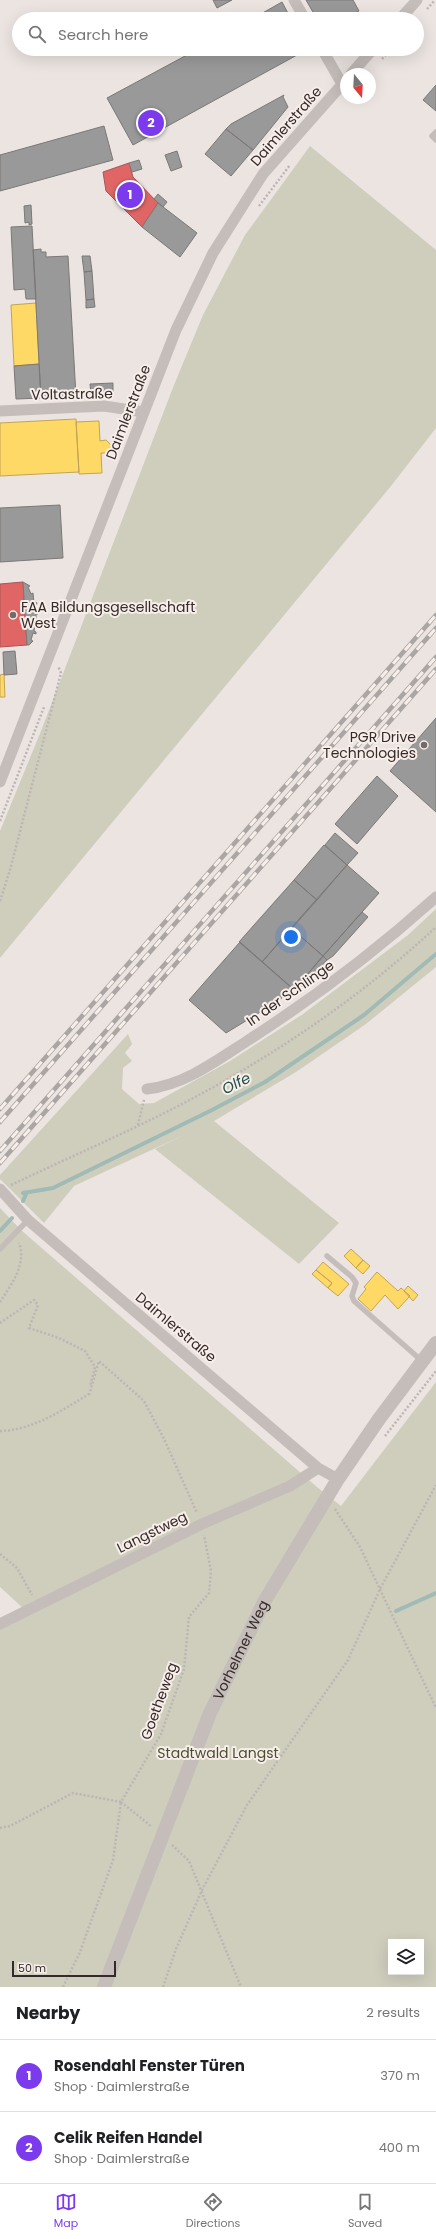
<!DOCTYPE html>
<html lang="en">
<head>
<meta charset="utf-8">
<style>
  body { margin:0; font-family:Poppins,sans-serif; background:#f6f6f6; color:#202124 }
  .controls { position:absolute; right:12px; bottom:12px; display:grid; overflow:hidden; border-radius:0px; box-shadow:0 4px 16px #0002 }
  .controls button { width:36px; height:36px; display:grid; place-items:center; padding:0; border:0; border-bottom:1px solid #e0e0e0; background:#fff; color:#202124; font:20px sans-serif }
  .compass { position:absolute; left:340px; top:68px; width:36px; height:36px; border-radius:50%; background:#fff; box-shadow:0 4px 16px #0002; rotate:162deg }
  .scale { position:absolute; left:12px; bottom:10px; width:104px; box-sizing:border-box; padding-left:4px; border:2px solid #342a29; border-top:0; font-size:11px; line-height:14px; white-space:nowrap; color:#342a29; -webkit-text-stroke:3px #f7eee9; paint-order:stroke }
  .you { position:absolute; left:291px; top:937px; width:14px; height:14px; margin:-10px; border:3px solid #fff; border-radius:50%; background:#1a73e8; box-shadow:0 0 0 6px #1a73e833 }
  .badge { display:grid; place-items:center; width:26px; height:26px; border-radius:50%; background:#7c3aed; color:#fff; font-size:13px; font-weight:700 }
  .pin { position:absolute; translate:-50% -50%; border:2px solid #fff; box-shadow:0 1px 4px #0006 }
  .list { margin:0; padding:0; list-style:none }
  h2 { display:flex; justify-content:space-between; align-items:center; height:52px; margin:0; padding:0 16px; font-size:17px }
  h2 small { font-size:13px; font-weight:400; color:#757577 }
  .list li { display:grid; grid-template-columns:26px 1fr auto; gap:12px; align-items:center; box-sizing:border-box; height:72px; padding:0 16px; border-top:1px solid #e0e0e0 }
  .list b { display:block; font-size:15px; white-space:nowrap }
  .list p { margin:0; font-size:13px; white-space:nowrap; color:#757577 }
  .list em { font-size:13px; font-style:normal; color:#757577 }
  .icon { flex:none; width:22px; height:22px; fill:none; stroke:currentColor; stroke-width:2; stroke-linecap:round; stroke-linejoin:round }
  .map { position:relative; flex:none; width:436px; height:1987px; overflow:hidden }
  .search { position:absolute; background:#fff; box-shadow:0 4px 16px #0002; left:12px; right:12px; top:12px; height:44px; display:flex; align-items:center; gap:10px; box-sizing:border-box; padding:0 14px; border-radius:22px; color:#757577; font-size:15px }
  .sheet { height:196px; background:#fff }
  nav { display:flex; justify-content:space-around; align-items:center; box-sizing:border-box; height:56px; border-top:1px solid #e0e0e0; background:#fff; font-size:11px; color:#757577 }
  nav a { display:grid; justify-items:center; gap:2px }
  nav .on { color:#7c3aed }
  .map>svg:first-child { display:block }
  .green { fill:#cfcebd; fill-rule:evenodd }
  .homes { fill:#ffd966; stroke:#c2a454 }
  .shops { fill:#e06666; stroke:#ac5454 }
  .industry { fill:#999; stroke:#7b7877 }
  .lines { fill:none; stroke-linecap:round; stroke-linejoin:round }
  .stream { stroke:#a0bab5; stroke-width:4 }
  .path { stroke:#bcb5b3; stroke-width:2.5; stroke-dasharray:2 2; stroke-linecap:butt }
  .service { stroke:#c4bdba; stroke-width:5.5 }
  .minor { stroke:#c4bdba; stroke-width:11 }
  .tertiary { stroke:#c4bdba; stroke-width:14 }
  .rail-casing { stroke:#aba6a4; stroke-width:4.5 }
  .rail { stroke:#f7eee9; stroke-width:3; stroke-dasharray:9; stroke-linecap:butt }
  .poi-dot { fill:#746b69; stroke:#f7eee9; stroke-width:1.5 }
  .labels { text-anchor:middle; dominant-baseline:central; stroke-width:4; stroke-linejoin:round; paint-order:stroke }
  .street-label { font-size:14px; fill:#342a29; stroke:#f7eee9 }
  .poi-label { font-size:14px; fill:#342a29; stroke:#f7eee9; text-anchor:start }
  .park-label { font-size:14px; fill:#494f30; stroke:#f7eee9 }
  .water-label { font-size:15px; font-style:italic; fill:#24504a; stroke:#f7eee9 }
</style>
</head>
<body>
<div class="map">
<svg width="436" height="1987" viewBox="0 0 436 1987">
  <rect width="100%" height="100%" fill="#ebe4e1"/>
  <path class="green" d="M310 146 436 250V428L391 486 0 958V831L41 731 174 385 203 315 245 235Z
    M436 909V967L366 1024 296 1072 214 1121 339 1223 299 1264 155 1149 186 1134 74 1186 44 1223 0 1179V1175L128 1034 132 1044 125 1053 132 1061 123 1068 122 1089 139 1104 154 1103 230 1061 303 1014 408 935Z
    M0 1208 21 1230 317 1487 341 1506 436 1382V1987H0V1619L23 1608 0 1587ZM391 1942H421V1972H391Z"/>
  <path class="homes" d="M36 303 39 364 14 366 11 305Z
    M76 419 79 472 0 476V423Z
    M99 421 100 441 106 440 112 446 107 453H101L102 473 79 474 76 422Z
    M4 674 5 697H0V675Z
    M351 1249 363 1260 356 1268 344 1256Z
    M363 1260 370 1266 363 1274 356 1268Z
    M323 1262 349 1284 338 1296 328 1288 332 1283 316 1270Z
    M316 1270 332 1283 328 1288 312 1274Z
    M377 1272 398 1291 401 1288 410 1296 398 1309 385 1295 371 1311 358 1299 366 1289 364 1287Z
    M408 1286 418 1295 413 1301 404 1291Z"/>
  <path class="shops" d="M129 163 133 177 158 203 142 227 106 191 103 172Z
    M23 582 27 645 0 647V584Z"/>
  <path class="industry" d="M213 0H232L217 8Z
    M306 0H353L359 11 343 19H317Z
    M282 2 291 19H252Z
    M198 49H308L133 145 107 98Z
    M436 85V111L423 100Z
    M284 95 283 97 288 107 253 150 226 129 231 124Z
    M104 126 113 160 0 191V155Z
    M226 129 253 150 231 176 205 154Z
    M177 151 182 167 171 171 165 155Z
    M139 160 142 169 132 172 129 163Z
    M158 194 167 202 163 207 154 199Z
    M158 203 197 233 180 257 142 227Z
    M31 205 32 224 29 225V222L25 223 24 206Z
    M32 226 36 299H26L25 289 14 290 11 227Z
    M41 249V252H46V257L68 256 76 396 41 398 33 250Z
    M82 256H90L92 271 84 272Z
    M92 271 94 299 86 300 84 272Z
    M94 299 95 307 86 308V300Z
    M39 364 41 398 16 399 14 366Z
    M113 383V394L91 395 90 384Z
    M60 505 63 558 0 562V508Z
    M23 582 30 586 28 587 31 594 33 593 34 603 36 602 37 604 35 605V612H38V614H36V622H38V624H35L34 631 36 632V634L33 633 31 640 33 641 29 645H27Z
    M15 651 17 674 4 675 3 652Z
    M436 718V812L390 771Z
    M377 776 398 796 357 844 335 824Z
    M335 833 358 853 347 865 325 845Z
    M324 845 347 865 317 900 294 880Z
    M347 865 379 893 323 956 291 928Z
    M294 880 317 900 262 962 239 942Z
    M362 912 368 917 333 956 327 960 323 956Z
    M291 928 323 956 294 990 262 962Z
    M240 942 291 987 280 1000 226 1033 189 1000Z
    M323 956 327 960 305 985 294 990Z"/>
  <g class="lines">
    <path class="stream" d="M23 1193 53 1188 212 1110 265 1082 364 1015 436 954
      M23 1201 26 1194
      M0 1231 12 1218
      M396 1611 436 1593"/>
    <path class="path" d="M427 9 435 0
      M382 59 391 49
      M259 206 290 165
      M0 821 44 707
      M0 901 10 870 61 673 58 666
      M138 1125 144 1100
      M11 1185C74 1155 138 1128 199 1095 284 1049 365 993 436 927
      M0 1302C11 1285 27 1264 19 1243
      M0 1323 34 1300 38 1305 29 1328 59 1338 85 1351 95 1367 90 1386
      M89 1395 99 1361 144 1401 165 1441 197 1513
      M0 1431C33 1430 61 1411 89 1394
      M385 1436 436 1371
      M335 1509 360 1547 436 1708
      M0 1554 17 1568 32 1595
      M121 1802 152 1827
      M0 1828 10 1826 73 1793 121 1802 161 1734 184 1669 189 1617 209 1593 211 1571 204 1535
      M172 1845 189 1861 241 1987
      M63 1987 80 1952 113 1860 121 1802
      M163 1987 176 1949 202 1890 247 1805 348 1660 380 1589 436 1485"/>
    <path class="service" d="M436 132 432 136 436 140
      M0 1249 28 1220
      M327 1256 352 1277 356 1283 352 1296 354 1301 422 1361"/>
    <path class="minor" d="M294 0 305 19
      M400 19 417 0
      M322 49 342 84
      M351 74 373 49
      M0 411 104 406 144 412
      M0 782 176 330 213 253 263 174 346 80
      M147 1089C184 1085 216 1061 247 1041 314 998 377 950 436 897
      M0 1189 28 1220 318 1468 338 1479
      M0 1624 202 1524 290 1486 318 1468"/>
    <path class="tertiary" id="s1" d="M104 1987 210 1713 264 1602 338 1479 379 1419 436 1343"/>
    <g class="rail-casing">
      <path id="rail" d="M0 1109 436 615
        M0 1122 436 628
        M0 1151 436 657
        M0 1163 436 669"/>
    </g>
    <use href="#rail" class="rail"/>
  </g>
  <g class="poi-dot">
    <circle cx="13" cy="615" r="4"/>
    <circle cx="424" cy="745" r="4"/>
  </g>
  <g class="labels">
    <g class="street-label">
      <text transform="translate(286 126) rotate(-49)">Daimlerstraße</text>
      <text transform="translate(72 394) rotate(-1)">Voltastraße</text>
      <text transform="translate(128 412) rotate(-69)">Daimlerstraße</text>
      <text transform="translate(290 993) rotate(-35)">In der Schlinge</text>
      <text transform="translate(176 1327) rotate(40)">Daimlerstraße</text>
      <text transform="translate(152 1532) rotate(-26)">Langstweg</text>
      <text stroke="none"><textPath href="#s1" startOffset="364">Vorhelmer Weg</textPath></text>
      <text transform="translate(159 1701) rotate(-70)">Goetheweg</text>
    </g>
    <g class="poi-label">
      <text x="21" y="607">FAA Bildungsgesellschaft<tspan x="21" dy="16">West</tspan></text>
      <text x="416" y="737" text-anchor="end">PGR Drive<tspan x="416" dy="16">Technologies</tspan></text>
    </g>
    <g class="park-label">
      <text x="218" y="1753">Stadtwald Langst</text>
    </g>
    <g class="water-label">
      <text transform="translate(236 1083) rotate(-27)">Olfe</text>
    </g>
  </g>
</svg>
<div class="controls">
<button><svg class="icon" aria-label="layers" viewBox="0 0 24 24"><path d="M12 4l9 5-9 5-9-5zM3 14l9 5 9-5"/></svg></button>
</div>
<svg class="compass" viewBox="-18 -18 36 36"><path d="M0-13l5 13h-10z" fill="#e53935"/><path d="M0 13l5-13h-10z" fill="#757577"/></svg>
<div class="scale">50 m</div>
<div class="you"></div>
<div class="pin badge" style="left:130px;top:195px">1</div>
<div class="pin badge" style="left:151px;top:123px">2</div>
<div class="search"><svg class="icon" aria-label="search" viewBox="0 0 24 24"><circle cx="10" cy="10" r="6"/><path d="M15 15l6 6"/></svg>Search here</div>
</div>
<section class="sheet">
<h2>Nearby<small>2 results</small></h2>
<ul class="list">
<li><span class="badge">1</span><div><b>Rosendahl Fenster Türen</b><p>Shop · Daimlerstraße</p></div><em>370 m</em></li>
<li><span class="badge">2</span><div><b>Celik Reifen Handel</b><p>Shop · Daimlerstraße</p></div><em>400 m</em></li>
</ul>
</section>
<nav>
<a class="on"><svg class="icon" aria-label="map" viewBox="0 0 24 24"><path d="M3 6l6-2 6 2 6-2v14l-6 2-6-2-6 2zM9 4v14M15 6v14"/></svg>Map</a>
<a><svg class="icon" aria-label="directions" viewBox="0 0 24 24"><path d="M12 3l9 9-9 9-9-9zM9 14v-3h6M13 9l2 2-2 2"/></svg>Directions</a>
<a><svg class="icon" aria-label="saved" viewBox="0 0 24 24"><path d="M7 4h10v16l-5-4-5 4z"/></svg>Saved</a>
</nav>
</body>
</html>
